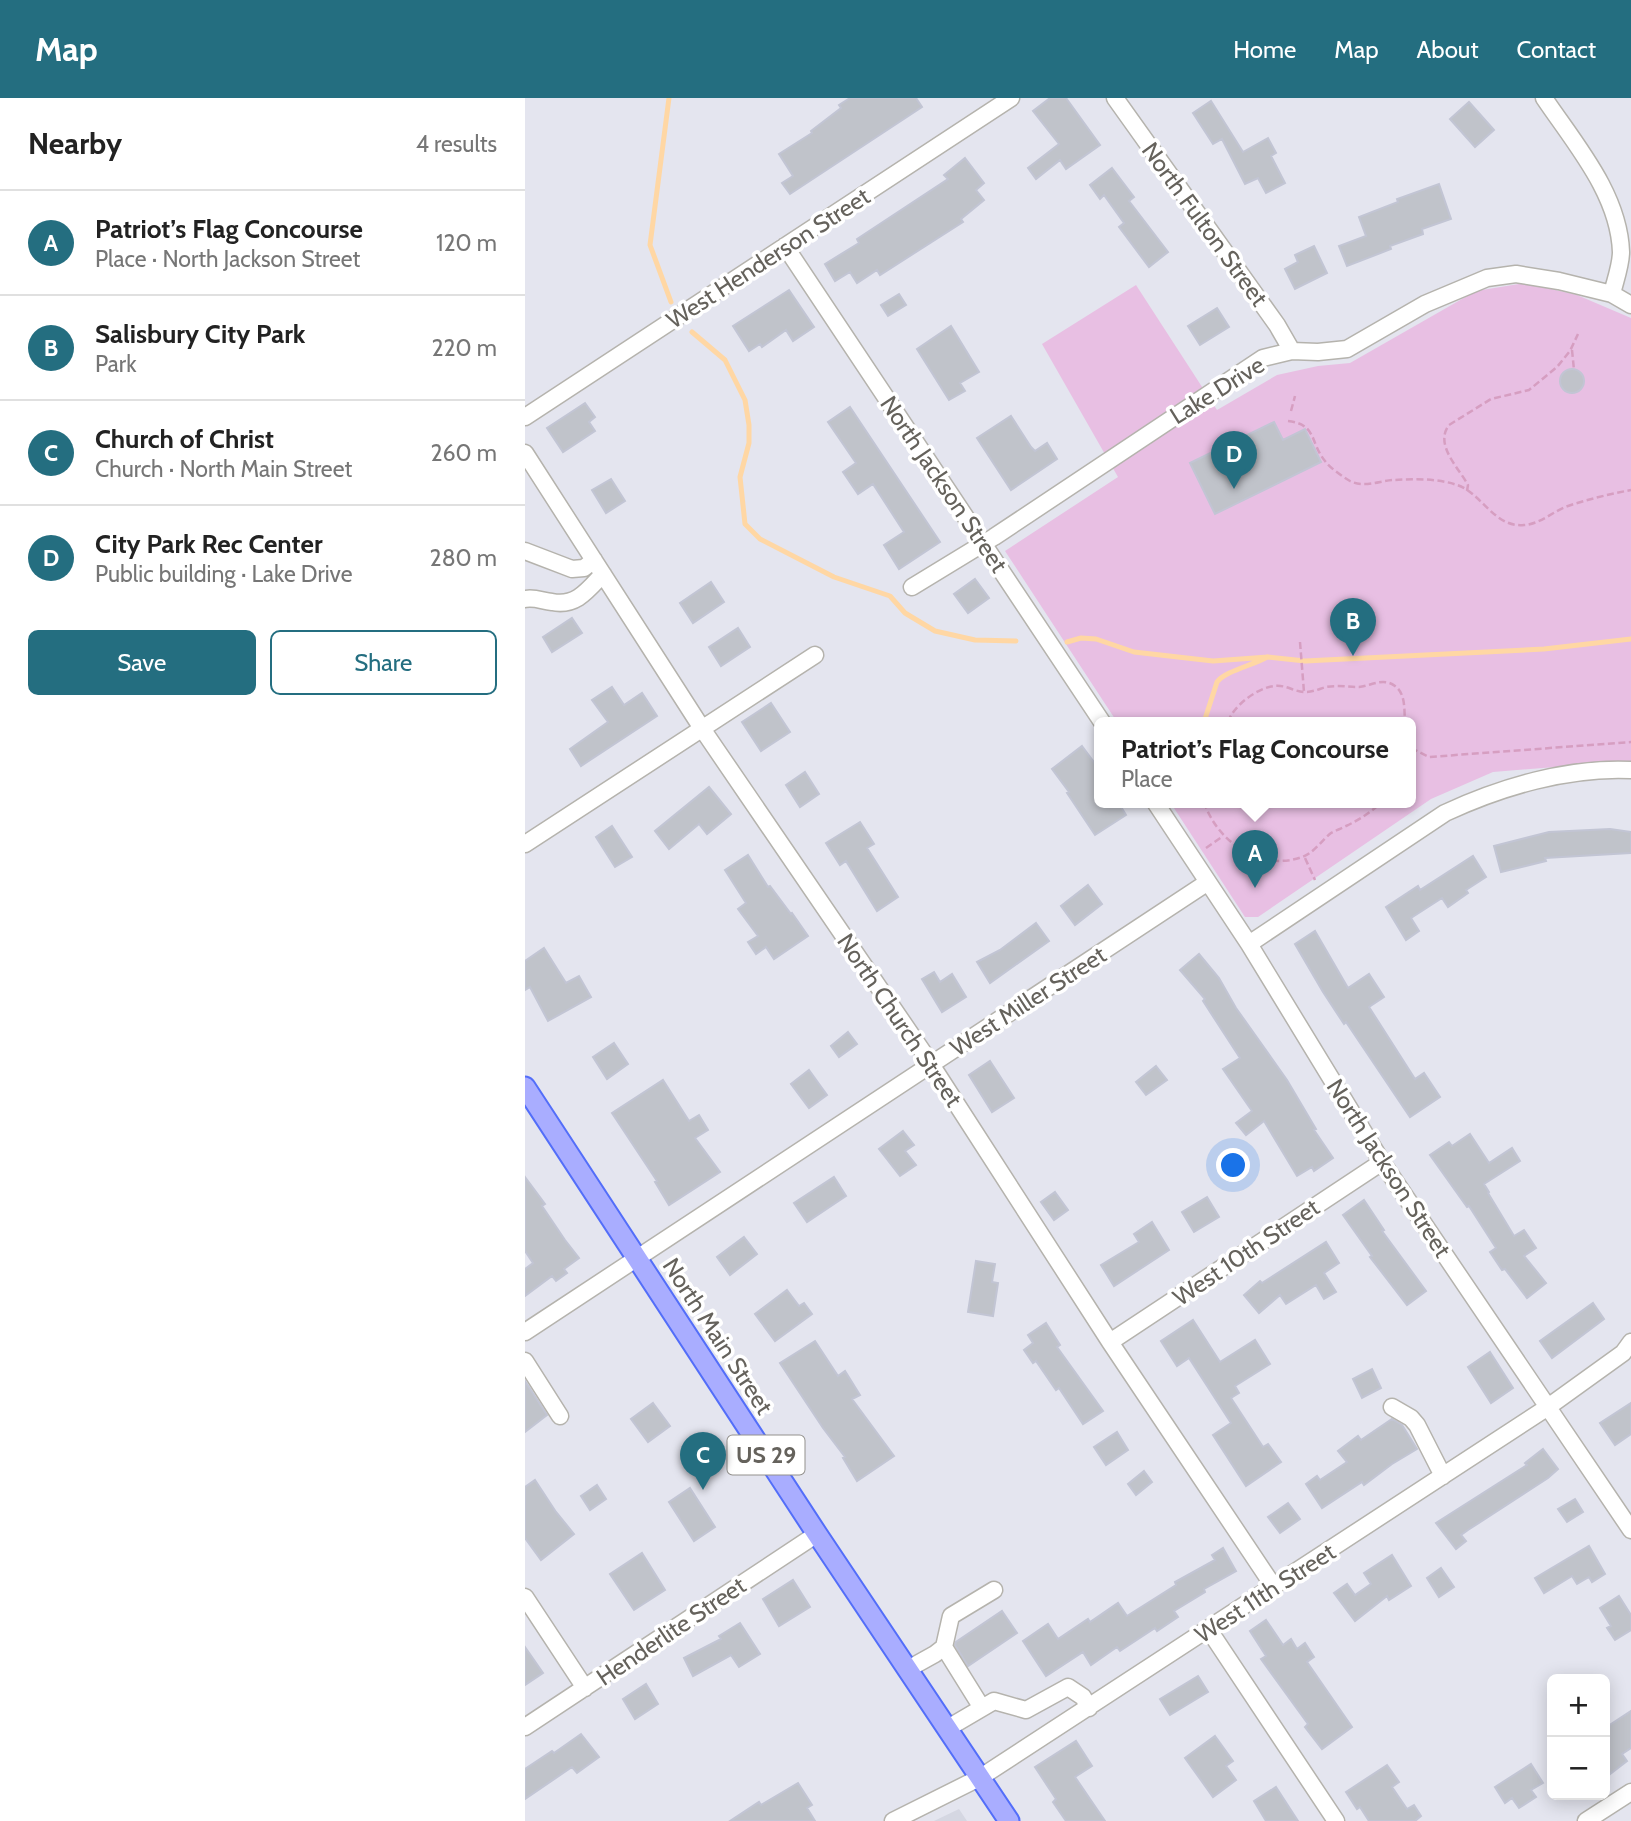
<!DOCTYPE html>
<html lang="en">
<head>
<meta charset="utf-8">
<style>
  body { margin:0; font-family:Cabin,sans-serif; background:#f2f2f2; color:#222 }
  .controls { position:absolute; right:21px; bottom:21px; display:grid; overflow:hidden; border-radius:10px; box-shadow:0 4px 18px #0003 }
  .controls button { width:63px; height:63px; display:grid; place-items:center; padding:0; border:0; border-bottom:2px solid #e0e0e0; background:#fff; color:#222; font:35px sans-serif }
  .you { position:absolute; left:709px; top:1068px; width:24px; height:24px; margin:-18px; border:5px solid #fff; border-radius:50%; background:#1a73e8; box-shadow:0 0 0 10px #1a73e833 }
  .badge { display:grid; place-items:center; width:46px; height:46px; border-radius:50%; background:#246e80; color:#fff; font-size:23px; font-weight:700 }
  .pin { position:absolute; translate:-50% -58px; filter:drop-shadow(0 2px 4px #0008) }
  .pin::after { content:''; position:absolute; top:37px; width:24px; height:21px; background:inherit; clip-path:polygon(0 0,100% 0,50% 100%) }
  .popup { position:absolute; left:569px; top:619px; width:322px; height:91px; box-sizing:border-box; display:grid; place-content:center; border-radius:10px; background:#fff; filter:drop-shadow(0 2px 5px #0005); font-size:23px; white-space:nowrap; color:#767676 }
  .popup b { font-size:26px; color:#222 }
  .popup::after { content:''; position:absolute; left:50%; top:100%; margin-left:-14px; border:14px solid transparent; border-top-color:#fff }
  .list { margin:0; padding:0; list-style:none }
  h2 { display:flex; justify-content:space-between; align-items:center; height:91px; margin:0; padding:0 28px; font-size:30px }
  h2 small { font-size:23px; font-weight:400; color:#767676 }
  .list li { display:grid; grid-template-columns:46px 1fr auto; gap:21px; align-items:center; box-sizing:border-box; height:105px; padding:0 28px; border-top:2px solid #e0e0e0 }
  .list b { display:block; font-size:26px; white-space:nowrap }
  .list p { margin:0; font-size:23px; white-space:nowrap; color:#767676 }
  .list em { font-size:23px; font-style:normal; color:#767676 }
  .actions { display:flex; gap:14px; padding:21px 28px }
  .actions a { flex:1; padding:16px 0; border:2px solid #246e80; border-radius:10px; text-align:center; font-size:24px; color:#246e80 }
  .actions .main { background:#246e80; color:#fff }
  .map { position:relative; flex:none; width:1106px; height:1723px; overflow:hidden }
  header { display:flex; align-items:center; gap:42px; box-sizing:border-box; height:98px; padding:0 35px; background:#246e80; color:#fff }
  header strong { font-size:33px }
  nav { display:flex; gap:38px; margin-inline-start:auto; font-size:24px }
  main { display:flex }
  aside { flex:1; background:#fff }
  .map>svg:first-child { display:block }
  .education { fill:#d5d7e2 }
  .green { fill:#e8bfe3 }
  .lines { fill:none; stroke-linecap:round; stroke-linejoin:round }
  .stream { stroke:#ffd7a4; stroke-width:5 }
  .building { fill:#c0c3ca; stroke:#c2c5d4; stroke-width:2 }
  .minor-casing { stroke:#b5b3ad; stroke-width:19 }
  .major-casing { stroke:#536ef9; stroke-width:23 }
  .path { stroke:#d69ec1; stroke-width:2.5; stroke-dasharray:7 3.5; stroke-linecap:butt }
  .minor { stroke:#fff; stroke-width:16 }
  .major { stroke:#a9adff; stroke-width:19 }
  .labels { text-anchor:middle; dominant-baseline:central; stroke-width:7; stroke-linejoin:round; paint-order:stroke }
  .shield { fill:#fff; stroke:#93918d; stroke-width:2 }
  .shield-label { font-size:23px; font-weight:bold; fill:#65625c }
  .street-label { font-size:24px; fill:#65625c; stroke:#fff }
</style>
</head>
<body>
<header>
<strong>Map</strong>
<nav><a>Home</a><a>Map</a><a>About</a><a>Contact</a></nav>
</header>
<main>
<aside>
<h2>Nearby<small>4 results</small></h2>
<ul class="list">
<li><span class="badge">A</span><div><b>Patriot’s Flag Concourse</b><p>Place · North Jackson Street</p></div><em>120 m</em></li>
<li><span class="badge">B</span><div><b>Salisbury City Park</b><p>Park</p></div><em>220 m</em></li>
<li><span class="badge">C</span><div><b>Church of Christ</b><p>Church · North Main Street</p></div><em>260 m</em></li>
<li><span class="badge">D</span><div><b>City Park Rec Center</b><p>Public building · Lake Drive</p></div><em>280 m</em></li>
</ul>
<div class="actions"><a class="main">Save</a><a>Share</a></div>
</aside>
<div class="map">
<svg width="1106" height="1723" viewBox="0 0 1106 1723">
  <rect width="100%" height="100%" fill="#e4e5ef"/>
  <path class="education" d="M434 1711 442 1723H409Z"/>
  <path class="green" d="M1000 185 1052 197 1106 220V663L968 674 906 701 733 819H720L645 704H886V624H592L480 453 593 379 517 246 611 187 692 312 752 277 793 268 825 265 951 193Z"/>
  <g class="lines">
    <path class="stream" d="M144 0 125 147 146 204
      M167 234 200 262 220 302 224 327V345L215 379 220 426 235 441 309 479 365 498 380 515 410 533 450 542 491 543
      M542 544 556 540 571 541 609 554 688 563 743 559 780 563 1019 551 1106 541
      M679 624 692 584C700 573 729 567 742 559"/>
  </g>
  <path class="building" d="M325 0H391L397 9 265 96 257 85 268 78 254 56 287 35 286 33 316 10 314 7Z
    M525 0H541L575 47 541 71 535 62 511 81 503 70 534 46 508 13Z
    M686 3 718 54 743 40 751 55 746 58 760 85 741 95 733 80 720 86 697 41 688 46 668 15Z
    M944 4 969 32 950 49 925 21Z
    M440 60 459 85 451 92 459 102 436 121 438 124 355 177 352 172 332 185 325 174 310 183 300 166 334 145 332 141 423 81 419 77Z
    M587 70 609 99 604 103 643 154 624 169 594 129 599 125 579 97 575 101 565 87Z
    M914 86 926 121 897 131 898 136 865 148 866 151 822 168 814 148 841 138 834 119 873 104 872 101Z
    M789 148 802 175 770 191 760 171 773 164 770 157Z
    M264 192 289 229 268 243 261 232 237 249 235 246 224 253 208 228Z
    M374 196 381 207 363 218 356 207Z
    M692 210 704 229 675 247 663 228Z
    M426 228 454 274 435 285 440 293 424 302 392 251Z
    M1035 283a12 12 0 1 1 24 0a12 12 0 1 1-24 0Z
    M60 305 70 319 64 324 70 333 38 354 22 330Z
    M325 309 415 444 374 471 359 447 379 434 348 386 333 396 318 374 331 365 303 324Z
    M486 318 506 349 510 353 522 345 532 361 486 392 452 340Z
    M749 324 758 342 780 331 796 364 690 416 665 365Z
    M86 381 100 403 81 415 67 392Z
    M450 481 464 500 443 515 429 496Z
    M186 484 199 504 168 525 155 505Z
    M47 520 57 535 27 554 18 539Z
    M213 530 225 549 196 568 184 549Z
    M87 589 99 607 117 595 132 618 56 668 45 651 83 624 67 602Z
    M246 605 265 634 236 653 217 624Z
    M557 648 574 671V704H593L601 717 570 737 542 695 544 694 527 671Z
    M280 674 294 696 275 709 261 687Z
    M184 689 206 716 182 736 174 726 144 751 130 733Z
    M335 724 349 746 342 750 373 799 352 813 321 763 315 767 301 745Z
    M87 728 107 759 90 769 71 739Z
    M1085 731 1106 734V755L1020 760 1021 763 976 774 969 748 1024 734Z
    M223 757 243 789 245 788 266 816 267 815 283 838 249 861 241 849 231 856 223 844 233 838 213 811 221 805 200 772Z
    M948 758 961 779 941 792 943 795 923 809 917 800 886 820 894 833 881 842 861 809 893 788 895 792Z
    M563 787 577 806 550 827 536 808Z
    M511 825 524 843 465 885 452 864 475 852Z
    M790 833 823 890 844 876 859 899 844 909 890 981 899 975 915 999 885 1019 821 924 819 926 798 894 770 846Z
    M19 850 41 885 54 878 66 899 23 923 5 889 0 892V863Z
    M674 856 694 880 711 910 762 982 791 1031 789 1032 808 1060 789 1073 787 1069 772 1078 739 1023 721 1037 711 1025 727 1013 698 971 715 960 678 903 680 901 655 872Z
    M409 874 415 884 427 876 441 899 417 914 397 881Z
    M323 934 332 946 314 959 306 948Z
    M89 945 103 966 82 981 68 959Z
    M465 963 489 1000 467 1014 444 977Z
    M631 968 642 982 621 997 611 984Z
    M284 972 302 997 284 1010 266 986Z
    M138 982 164 1023 174 1017 183 1032 170 1040 195 1074 144 1107 130 1084 132 1083 87 1015Z
    M378 1033 389 1047 380 1053 391 1067 375 1078 354 1051Z
    M945 1036 964 1065 987 1050 995 1063 959 1086 964 1094 963 1095 989 1138 999 1132 1011 1150 999 1158 1021 1185 1002 1200 980 1171 977 1172 965 1154 971 1150 944 1108 942 1109 905 1057 924 1044 927 1048Z
    M0 1079 20 1106 17 1108 40 1142 54 1160 39 1171 42 1175 31 1183 27 1178 0 1198V1171L8 1165 0 1153Z
    M309 1079 321 1098 282 1124 269 1105Z
    M530 1094 543 1112 529 1122 516 1104Z
    M682 1099 694 1119 669 1134 657 1114Z
    M839 1102 859 1132 857 1133 901 1193 882 1207 845 1159 847 1158 818 1117Z
    M627 1124 644 1152 589 1188 576 1167 614 1144 609 1136Z
    M219 1139 232 1156 205 1177 192 1159Z
    M801 1144 814 1165 799 1175 811 1194 799 1201 791 1187 761 1206 755 1197 734 1215 719 1197 735 1183 737 1185Z
    M451 1163 470 1166 467 1184 473 1185 468 1218 443 1214Z
    M262 1192 274 1208 279 1205 287 1216 250 1243 230 1216Z
    M1068 1205 1079 1221 1027 1260 1015 1243Z
    M668 1222 695 1264 730 1242 745 1266 710 1288 714 1295 706 1300 738 1349 743 1346 756 1364 721 1388 688 1337 706 1325 664 1260 652 1268 636 1243Z
    M521 1225 535 1247 532 1249 578 1313 558 1326 534 1290 531 1292 511 1263 508 1265 499 1252 508 1245 503 1237Z
    M290 1243 313 1278 320 1273 335 1297 327 1301 369 1358 332 1383 318 1360 320 1359 298 1330 255 1265Z
    M965 1254 988 1290 966 1305 943 1269Z
    M847 1271 856 1290 837 1300 828 1281Z
    M0 1283 22 1317 0 1334Z
    M128 1305 145 1328 123 1344 106 1321Z
    M1106 1305V1336L1090 1347 1075 1325Z
    M867 1321 877 1327 892 1351 867 1366 839 1387 837 1384 797 1410 781 1386 792 1378 795 1382 822 1364 813 1353 833 1338 836 1342Z
    M592 1334 603 1352 581 1367 569 1349Z
    M1018 1351 1033 1371 1023 1380 943 1432 936 1437 941 1443 931 1451 911 1425 1002 1367 1000 1365Z
    M619 1373 627 1384 611 1397 603 1386Z
    M10 1382 31 1414 49 1436 16 1462 0 1440V1389Z
    M72 1387 81 1401 65 1412 56 1398Z
    M165 1390 190 1429 169 1443 144 1404Z
    M1050 1401 1058 1414 1042 1424 1033 1411Z
    M763 1405 775 1421 755 1435 743 1419Z
    M1064 1448 1080 1476 1067 1484 1064 1479 1052 1486 1047 1478 1019 1495 1010 1480Z
    M698 1450 711 1473 679 1491 680 1494 649 1513 653 1519 632 1533 630 1530 595 1553 592 1549 566 1567 558 1554 521 1578 498 1543 523 1526 533 1541 563 1521 565 1524 593 1505 602 1518 651 1487 650 1484 690 1462 687 1457Z
    M117 1455 140 1492 109 1512 85 1476Z
    M867 1457 886 1488 864 1502 862 1498 830 1523 809 1495 822 1486 830 1497 846 1486 839 1475Z
    M916 1470 929 1489 914 1499 902 1480Z
    M268 1482 285 1509 254 1528 238 1501Z
    M1094 1498 1106 1517V1532L1090 1542 1082 1530 1086 1528 1075 1510Z
    M477 1513 492 1535 443 1568 430 1547 431 1544Z
    M741 1522 758 1547 766 1541 772 1551 780 1545 789 1559 782 1564 827 1629 797 1651 780 1629 783 1626 736 1561 741 1558 725 1533Z
    M215 1525 235 1556 214 1569 206 1557 168 1578 159 1560 196 1541 194 1538Z
    M0 1549 18 1575 0 1587Z
    M673 1578 683 1594 645 1617 635 1601Z
    M121 1586 133 1606 110 1621 98 1601Z
    M1106 1613V1650L1097 1656 1102 1663 1080 1680V1630Z
    M56 1636 74 1659 52 1675 47 1669 0 1701V1671L27 1653 29 1655Z
    M690 1638 708 1663 701 1668 711 1682 688 1699 660 1660Z
    M551 1643 567 1668 550 1679 580 1723H541L528 1704 531 1701 510 1669Z
    M1006 1666 1018 1685 1006 1692 1011 1699 994 1710 987 1700 980 1705 970 1689Z
    M862 1667 874 1684 867 1689 882 1711 889 1707 896 1718 890 1723H844L835 1709 832 1711 821 1694Z
    M273 1685 287 1707 282 1710 290 1723H205L234 1704 236 1707Z
    M751 1689 773 1723H741L729 1703Z"/>
  <g class="lines">
    <g class="minor-casing">
      <path id="minor" d="M590 0 752 227 767 253
        M1019 0C1050 46 1094 96 1096 154 1096 167 1090 183 1087 196
        M260 148 577 624
        M0 319 486 0
        M0 355 178 632 400 957 585 1244 749 1489
        M0 453 47 471 59 470 69 462
        M387 489 469 439 738 260 767 253 793 254 822 251 900 206 962 180 991 176 1034 183 1087 196 1106 207
        M0 501C10 499 17 503 27 504 51 509 63 492 78 476
        M630 704 724 846 857 1064 1106 1432
        M0 746 290 557
        M724 846 920 715C976 689 1043 669 1106 672
        M0 1234 683 784
        M585 1244 857 1064
        M0 1263 35 1318
        M867 1309 886 1320 892 1327 918 1378
        M0 1499 60 1590
        M684 1532 811 1723
        M419 1549 457 1610
        M383 1571 410 1556 419 1549 426 1518 469 1492
        M0 1629 292 1436
        M423 1630 469 1603 501 1612 543 1589 558 1599 564 1610
        M368 1723 456 1679 1023 1309 1098 1255 1106 1244
        M1061 1723 1106 1694"/>
    </g>
    <g class="major-casing">
      <path id="major" d="M0 989 292 1436 484 1723"/>
    </g>
    <path class="path" d="M1047 252 1049 272
      M766 313 770 298
      M763 323C792 326 785 345 800 363 805 370 818 379 825 383 839 390 854 383 868 382 888 381 912 380 932 387 957 395 969 430 999 427 1016 426 1028 413 1043 408 1064 401 1085 396 1106 392
      M942 393 943 387C934 370 909 347 924 327L966 301 1004 292 1032 269 1045 253 1053 236
      M775 544 779 594
      M703 624C708 608 732 590 749 588 760 586 769 594 780 594 788 594 794 591 801 589 812 587 823 589 834 589 846 588 858 579 870 588 881 596 879 612 880 624
      M886 650 904 659 1106 644
      M679 704C692 744 736 774 777 759 789 755 797 742 806 735 811 732 816 731 821 728 834 722 846 714 857 704
      M681 750 698 738
      M780 760 790 782"/>
    <use href="#minor" class="minor"/>
    <use href="#major" class="major"/>
  </g>
  <g class="labels">
    <rect class="shield" x="202.5" y="1337.5" width="77" height="39" rx="5"/>
    <g class="shield-label">
      <text x="241" y="1357">US 29</text>
    </g>
    <g class="street-label">
      <text transform="translate(680 126) rotate(54)">North Fulton Street</text>
      <text transform="translate(243 160) rotate(-33)">West Henderson Street</text>
      <text transform="translate(692 292) rotate(-32)">Lake Drive</text>
      <text transform="translate(419 386) rotate(56)">North Jackson Street</text>
      <text transform="translate(503 903) rotate(-33)">West Miller Street</text>
      <text transform="translate(375 922) rotate(56)">North Church Street</text>
      <text transform="translate(864 1070) rotate(57)">North Jackson Street</text>
      <text transform="translate(721 1154) rotate(-34)">West 10th Street</text>
      <text transform="translate(193 1238) rotate(57)">North Main Street</text>
      <text transform="translate(740 1495) rotate(-33)">West 11th Street</text>
      <text transform="translate(146 1533) rotate(-34)">Henderlite Street</text>
    </g>
  </g>
</svg>
<div class="controls">
<button>+</button>
<button>−</button>
</div>
<div class="you"></div>
<div class="pin badge" style="left:730px;top:790px">A</div>
<div class="popup"><b>Patriot’s Flag Concourse</b>Place</div>
<div class="pin badge" style="left:828px;top:558px">B</div>
<div class="pin badge" style="left:178px;top:1392px">C</div>
<div class="pin badge" style="left:709px;top:391px">D</div>
</div>
</main>
</body>
</html>
